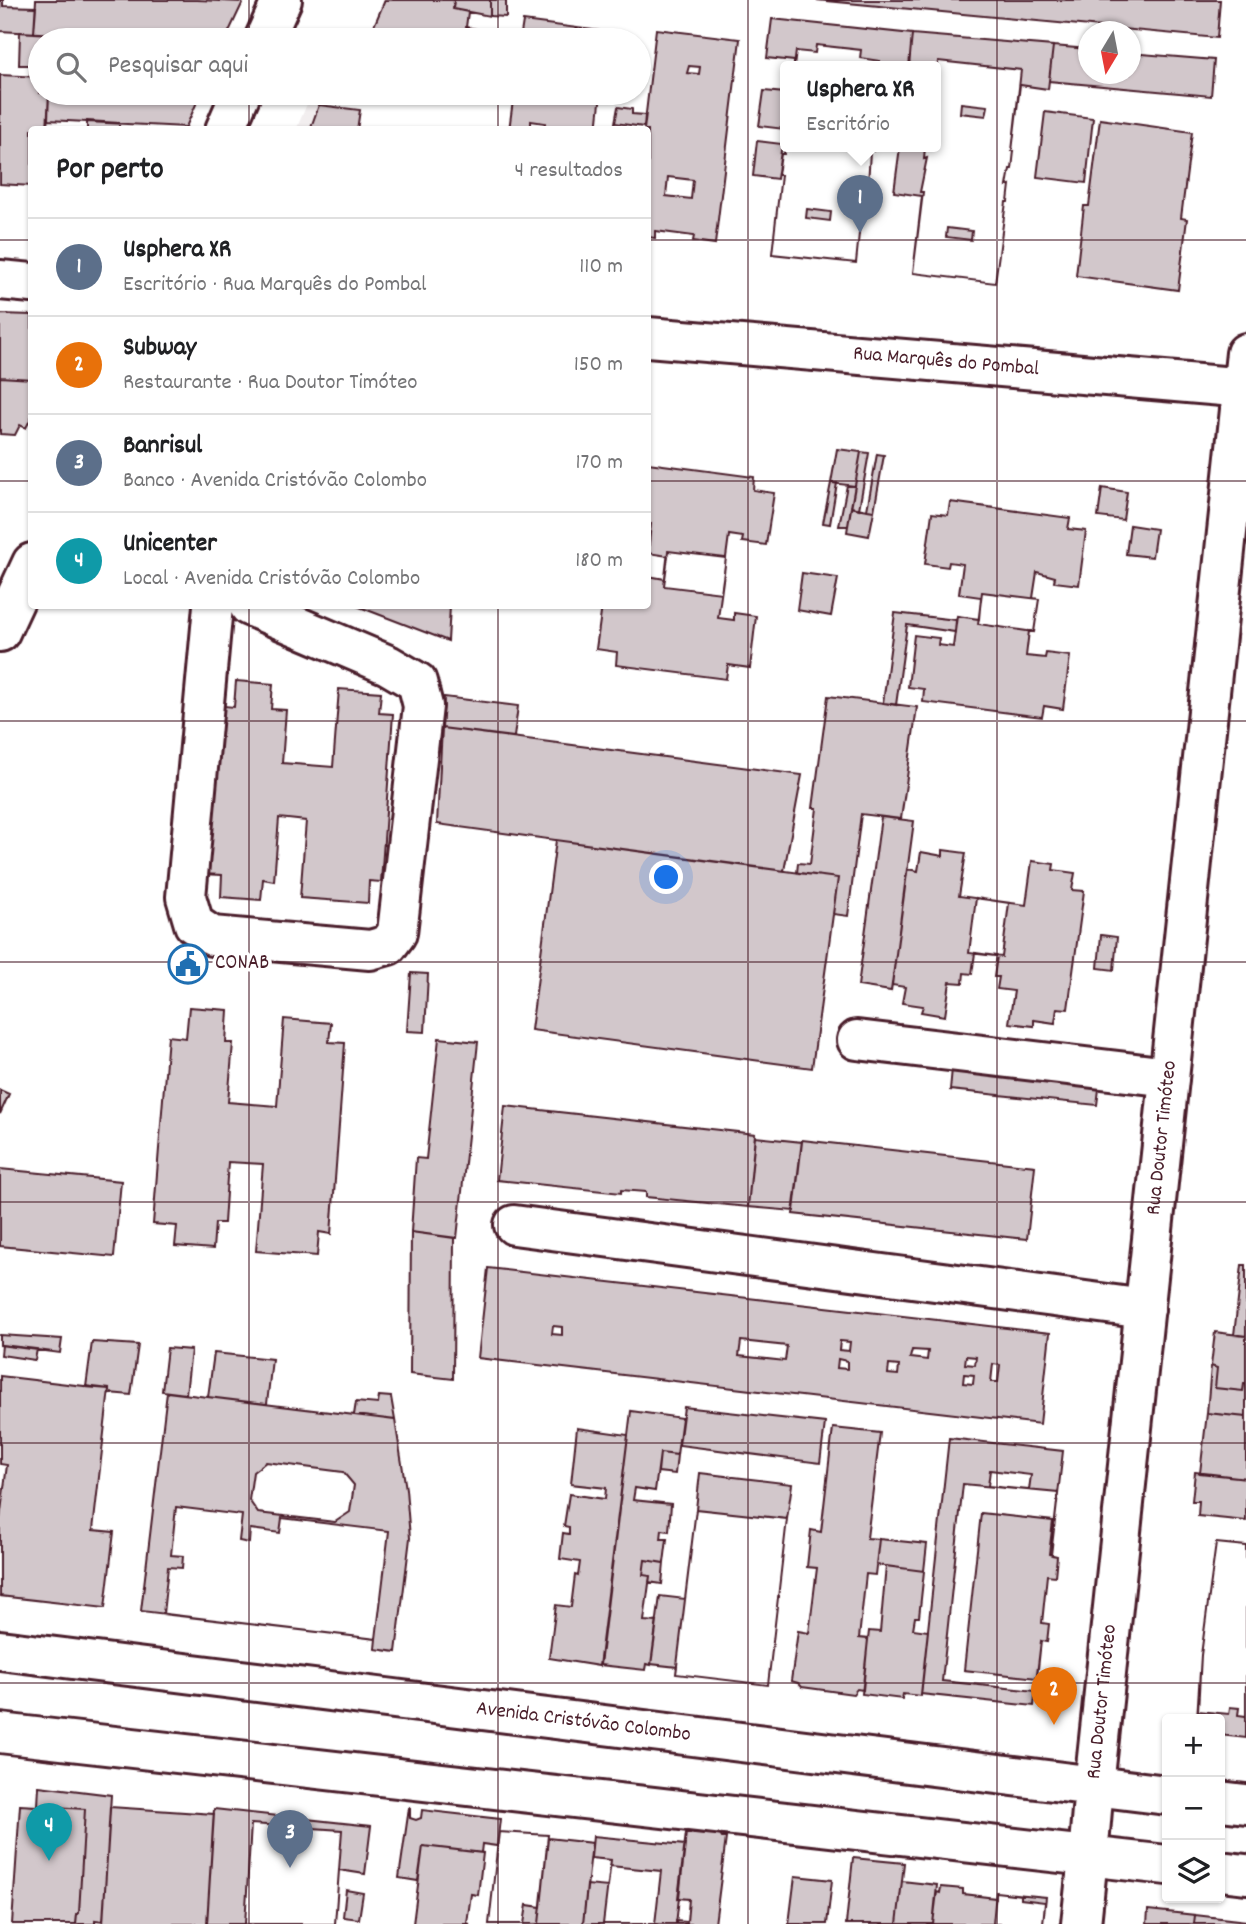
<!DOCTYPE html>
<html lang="pt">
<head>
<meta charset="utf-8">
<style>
  body { margin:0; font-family:Dekko,sans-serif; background:#f2f2f2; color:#202124 }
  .controls { position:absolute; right:21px; bottom:21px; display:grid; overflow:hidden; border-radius:7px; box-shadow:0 2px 5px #0004 }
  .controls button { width:63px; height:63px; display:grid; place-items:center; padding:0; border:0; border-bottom:2px solid #e0e0e0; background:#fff; color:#202124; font:35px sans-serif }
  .compass { position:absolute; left:1078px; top:21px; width:63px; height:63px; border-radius:50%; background:#fff; box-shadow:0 2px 5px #0004; rotate:190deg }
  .you { position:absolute; left:667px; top:878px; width:24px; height:24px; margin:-18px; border:5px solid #fff; border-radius:50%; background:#1a73e8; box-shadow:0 0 0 10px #1a73e833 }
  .badge { display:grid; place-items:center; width:46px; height:46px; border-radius:50%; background:#b45309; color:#fff; font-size:23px; font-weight:700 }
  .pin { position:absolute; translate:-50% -58px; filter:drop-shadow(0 2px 4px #0008) }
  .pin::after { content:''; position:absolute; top:37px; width:24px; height:21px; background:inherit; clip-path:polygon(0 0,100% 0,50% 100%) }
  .popup { position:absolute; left:780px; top:61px; width:161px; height:91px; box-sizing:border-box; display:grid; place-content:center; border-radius:7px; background:#fff; filter:drop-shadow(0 2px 5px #0005); font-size:23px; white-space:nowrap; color:#757577 }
  .popup b { font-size:26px; color:#202124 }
  .popup::after { content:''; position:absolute; left:50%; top:100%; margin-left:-14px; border:14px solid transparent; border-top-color:#fff }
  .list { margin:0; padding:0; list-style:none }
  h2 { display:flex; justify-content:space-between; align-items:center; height:91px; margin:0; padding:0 28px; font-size:30px }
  h2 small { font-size:23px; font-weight:400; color:#757577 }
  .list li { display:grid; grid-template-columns:46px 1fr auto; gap:21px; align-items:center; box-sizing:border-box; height:98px; padding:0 28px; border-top:2px solid #e0e0e0 }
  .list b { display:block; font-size:26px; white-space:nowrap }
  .list p { margin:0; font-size:23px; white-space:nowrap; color:#757577 }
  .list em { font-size:23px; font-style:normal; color:#757577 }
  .icon { flex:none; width:38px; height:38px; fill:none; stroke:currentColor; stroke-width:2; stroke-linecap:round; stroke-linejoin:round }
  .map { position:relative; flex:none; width:1246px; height:1924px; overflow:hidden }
  .search { position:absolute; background:#fff; box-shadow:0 2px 5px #0004; left:28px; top:28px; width:623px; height:77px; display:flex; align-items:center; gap:18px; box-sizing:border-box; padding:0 24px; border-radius:38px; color:#757577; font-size:26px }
  .panel { position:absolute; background:#fff; box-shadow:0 2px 5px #0004; left:28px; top:126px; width:623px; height:483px; border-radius:7px }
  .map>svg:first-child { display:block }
  .built { fill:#f2eeef }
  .building { fill:#d2c7cb; stroke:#4a1f2b; stroke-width:2; fill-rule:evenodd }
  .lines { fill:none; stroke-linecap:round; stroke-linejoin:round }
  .minor-casing { stroke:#4a1f2b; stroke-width:44 }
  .major-casing { stroke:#4a1f2b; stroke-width:44 }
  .minor { stroke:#fff; stroke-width:38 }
  .major { stroke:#fff; stroke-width:38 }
  .grid { fill:none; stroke:#4a1f2b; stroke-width:2; stroke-opacity:0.55 }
  .labels { text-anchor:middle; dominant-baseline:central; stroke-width:7; stroke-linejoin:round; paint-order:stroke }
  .street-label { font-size:21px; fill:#4a1f2b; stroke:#fff }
  .poi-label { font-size:21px; fill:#4a1f2b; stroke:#fff; text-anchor:start }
</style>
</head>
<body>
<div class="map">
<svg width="1246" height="1924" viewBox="0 0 1246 1924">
  <rect width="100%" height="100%" fill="#fff"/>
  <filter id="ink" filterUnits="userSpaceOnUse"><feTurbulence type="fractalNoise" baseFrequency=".0143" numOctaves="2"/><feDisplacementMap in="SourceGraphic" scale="14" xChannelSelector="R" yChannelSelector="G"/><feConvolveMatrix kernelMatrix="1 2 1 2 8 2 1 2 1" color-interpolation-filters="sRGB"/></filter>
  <g filter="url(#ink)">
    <path class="built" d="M307 104 360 110 357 129 296 130Z"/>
    <path class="building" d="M0 0H3V6L36 7 34 33 0 31Z
      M36 0H197L243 2 225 40H183L34 33Z
      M385 0H454L453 9 468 12 466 27 488 31V40H368Z
      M454 0H490V16L453 9Z
      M490 0H506V17L490 16Z
      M816 0H1220L1217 38Z
      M772 19 912 34 909 67H794V61L767 58Z
      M523 21 609 32 608 40H520Z
      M656 29 740 39 715 244 693 241 694 236 655 231V238L648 237V130H644ZM689 66 700 67 699 74 687 73ZM668 177 693 180 691 199 666 196Z
      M20 32 95 36V40H40V77L30 76 31 65H19Z
      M912 34 1053 46 1048 89 1020 85 1012 151H1014L1012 169H1010L1007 186 1010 185 1008 202H1006L995 283 913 273 922 196 894 192 900 147H935L937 75H935V67H909Z
      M816 45 861 50 860 58 880 61V67H794L796 51 815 53Z
      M1053 46 1088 49V74H1130V53L1214 60 1211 96 1049 81Z
      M938 61 1021 70 1012 151H1014L1012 169H1010L1007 186 1010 185 1008 202H1006L995 283 913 273 923 192H920L927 158 924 159 925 147H935V89ZM961 103 988 106 986 116 960 113ZM947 228 972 231 971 240 946 237Z
      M0 75 40 77V93H49L47 130H32V186L0 184Z
      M764 91 785 93 784 129 759 126Z
      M49 93H201L186 127 48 120Z
      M514 93H601L597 130H509ZM531 121 545 123 544 129 531 128Z
      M319 105 360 110 357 130H310Z
      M618 107 632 109V114L645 115 644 127 615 123Z
      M1045 112 1093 118 1086 183 1037 177Z
      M1100 119 1192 132 1181 218 1187 219 1178 290 1076 276 1084 206H1089Z
      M87 121 119 123V130H87Z
      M757 141 782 144 777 179 753 176Z
      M785 145V147H873V151H870L868 185 864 184 856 263 772 254 781 175H778L781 154H784ZM807 209 831 212 830 221 806 218Z
      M785 145V147H873V151H870L868 185 864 184 856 263 772 254 781 175H778L781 154H784Z
      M0 314 32 315V379L0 377Z
      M0 377 32 379V416L26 428 20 425 15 435 0 434Z
      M837 449 861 452 855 486 831 483Z
      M861 452 869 453 859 509 851 507Z
      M877 454 884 455 874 511 867 510Z
      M648 463 754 477 753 490 774 493 766 545 742 542 743 537 729 535 718 618 734 620V613L756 616 750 668 728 665 726 679 616 665 617 652 596 649 602 606 640 608V606H648V576L665 579 668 556 648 553 651 524H648Z
      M831 483H837L830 524 823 523Z
      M847 485 855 486 848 526H839Z
      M1102 488 1127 492 1123 520 1098 517Z
      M950 502 1070 518 1068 529 1086 531 1079 585 1054 582 1055 577 1037 572 1033 598 1039 599 1034 632 1029 631 1026 656 1045 658 1046 653 1070 656 1063 709 1044 706 1042 717 923 702 924 689 908 687 914 635 939 638 938 645 953 647 957 616 979 619 981 597 959 594 963 564 949 562 948 567 925 564 932 513 948 515Z
      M851 507 874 511 869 536 847 532Z
      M1130 525 1156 529 1152 557 1126 554Z
      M668 551 726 558 721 593 664 586Z
      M802 573 838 578 831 616 797 610Z
      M982 592 1039 599 1034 632 978 624Z
      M357 606H450L448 641Z
      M895 613 956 620 955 632 907 625 896 705 883 703Z
      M236 681 273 684 271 709 286 710 282 763 333 767 339 689 381 692 379 713 393 714 381 882 369 881 368 903 300 898 306 821 279 818 274 881 263 879 261 900 221 897 222 875 201 874 214 705 234 707Z
      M828 696 917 707 901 819 861 814 848 916 833 914 838 878 797 873 798 863 810 864 817 808H813Z
      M444 697 518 706 514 737 442 728Z
      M442 728 802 775 784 871 437 824Z
      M881 817 914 821 891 991 858 986Z
      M556 840 838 878 812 1068 531 1030Z
      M943 850 966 853 959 896 1026 905 1032 861 1054 864 1053 870 1075 873 1072 890 1084 891 1068 1009 1057 1008 1055 1023 1034 1020V1026L1009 1023 1014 991 997 989 999 977H994L997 956 975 953 972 974 964 973 963 983 950 982 945 1016 921 1012 923 1006 902 1003 905 987 892 985 907 869 918 871 921 852 943 856Z
      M976 898 1009 903 1002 957 969 953Z
      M1101 935 1117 937 1114 970 1098 968Z
      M411 973 428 974 425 1032 407 1031Z
      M189 1007 228 1010 226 1043H233L228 1102 277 1106 284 1019 331 1023 329 1042 345 1043 331 1234 319 1232 317 1256 256 1251 263 1164 228 1162 224 1223H215L213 1249 175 1246 177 1226 153 1224 168 1036 186 1038Z
      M439 1038 478 1042 457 1238 411 1232 416 1158 426 1159Z
      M953 1058 1101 1073 1097 1105 950 1090Z
      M0 1090 9 1094 0 1114Z
      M505 1106 755 1134 748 1207 646 1197V1192L621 1190V1193L497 1180Z
      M755 1137 802 1142 794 1211 748 1207Z
      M802 1140 1035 1166 1027 1239 793 1214Z
      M0 1169 121 1181 114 1257 0 1246Z
      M411 1232 454 1238 453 1379 410 1374Z
      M1242 1265H1246V1336L1234 1335Z
      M488 1268 1050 1333 1040 1424 478 1358ZM553 1326 562 1327V1335L552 1334ZM741 1341 787 1346 785 1361 739 1356ZM840 1341 850 1342 849 1351 839 1350ZM912 1350 928 1351 927 1360 910 1358ZM966 1356 976 1357 975 1365 965 1364ZM838 1359 847 1361V1369L837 1368ZM993 1364 1000 1365 998 1382H991ZM889 1365 899 1366 898 1375 888 1374ZM964 1374 974 1375 973 1384 963 1383Z
      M1215 1332 1246 1336V1384H1244L1243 1391 1215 1388 1217 1368 1211 1366Z
      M0 1335 62 1339 60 1353 0 1345Z
      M92 1342 138 1345 131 1395 109 1393V1389L86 1387Z
      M2 1345 37 1349 35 1360 1 1355Z
      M167 1348 191 1350 186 1394 162 1391Z
      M214 1353 272 1359 267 1404 208 1397Z
      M1211 1366 1217 1368 1215 1388 1243 1391 1244 1384H1246V1417L1207 1413Z
      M0 1376 109 1389 93 1530 114 1532 105 1608 0 1596V1519L7 1465 0 1464Z
      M167 1392 395 1420 406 1489 410 1538 396 1652 375 1649 376 1639 141 1611ZM266 1462 343 1472 354 1485 350 1512 335 1522 258 1513 249 1500 253 1472Z
      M379 1396 391 1397 395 1420 354 1415 356 1402 378 1404Z
      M684 1407 825 1423 820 1463 679 1445Z
      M631 1411 682 1418 677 1455 660 1453 655 1491 635 1488 633 1500 671 1504 669 1531 662 1530 661 1539H667L664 1563 645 1560 643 1575 650 1576 644 1621 657 1622 651 1665 646 1664 645 1670 600 1665Z
      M1207 1413 1246 1417V1478L1200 1473Z
      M577 1428 628 1435 599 1666 549 1658 556 1605 571 1607 575 1575 578 1576 580 1562 560 1559 563 1533 569 1534V1527L564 1526 569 1494 605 1499 606 1488 571 1484Z
      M833 1428 880 1433 867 1538 879 1539 875 1575 866 1574 859 1638 868 1639 863 1690 857 1689 853 1694 802 1687 798 1683 791 1681 798 1631 809 1633 817 1568 807 1567 811 1530 821 1532Z
      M949 1438 1063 1451 1051 1555 1057 1556 1055 1576 1047 1575 1042 1623 1049 1624 1047 1642 1041 1641 1034 1706 921 1694Z
      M660 1453 677 1455 675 1474 658 1472Z
      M990 1470 1031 1475 1029 1490 988 1486Z
      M1195 1472 1246 1478V1521L1198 1516 1199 1501H1192Z
      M700 1473 792 1484 787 1519 696 1509Z
      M963 1484 1058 1493 1051 1555 1057 1556 1055 1576 1047 1575 1042 1623 1049 1624 1047 1642 1041 1641 1035 1691 942 1681Z
      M176 1507 242 1515 239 1541 249 1543 250 1529 280 1533 282 1518 389 1531 376 1639 163 1614 168 1567 182 1568 183 1556 171 1555Z
      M696 1509 787 1519 768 1685 676 1674Z
      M696 1509 787 1519 768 1685 676 1674 677 1667 651 1664 660 1596 685 1599Z
      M981 1513 1053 1521 1049 1554 1057 1556 1055 1576 1047 1575 1042 1623 1049 1624 1047 1642 1041 1641 1037 1678 964 1670Z
      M879 1539 927 1544 924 1571 876 1565Z
      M1216 1543 1246 1546V1738L1220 1735V1719H1197L1201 1655Z
      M1216 1543 1246 1546V1716L1238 1715 1239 1708 1230 1707 1229 1714 1198 1711 1201 1655Z
      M645 1560 664 1563 662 1584 649 1582 650 1576 643 1575Z
      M886 1566 924 1571 919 1617H915L913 1629 928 1631 921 1696 903 1694 902 1699 862 1694 869 1631 880 1632Z
      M39 1786 111 1795 103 1921 95 1920V1924H76L77 1914 79 1913 85 1809 38 1806Z
      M20 1805 85 1809 79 1913 77 1914 76 1924H12Z
      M110 1807 214 1814 207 1924H103Z
      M409 1808H410V1818L416 1820 421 1818 422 1810 500 1819 497 1846 482 1844 481 1853 423 1846 418 1881 399 1878Z
      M214 1809 371 1826 365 1874 339 1870 335 1924H207Z
      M251 1824 342 1830 335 1924H245Z
      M709 1830 718 1832 722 1838H726L715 1924H676V1921L687 1922 689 1899 678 1898 686 1833 703 1835Z
      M499 1832 548 1835 541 1907 527 1905 524 1924H489Z
      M499 1832 548 1835 539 1924H489Z
      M593 1836 685 1845 676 1924H583L587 1885 608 1887 611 1860 591 1858Z
      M548 1838 592 1843 583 1924H539Z
      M423 1846 483 1853 478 1895 471 1894 467 1923 470 1924H413Z
      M853 1858 904 1863 897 1924H846Z
      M610 1866 661 1871 655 1924H603Z
      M795 1876 832 1880 827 1924H789Z
      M902 1881 937 1885 933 1924H897Z
      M941 1887 963 1889V1894L996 1898V1892L1046 1897 1043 1924H933L937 1892 940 1893Z
      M346 1890 363 1893 359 1919 343 1917Z
      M996 1892 1021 1895V1899L1045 1902 1043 1924H993Z
      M1148 1910 1195 1915 1194 1924H1147Z
      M1195 1915 1246 1921V1924H1194Z"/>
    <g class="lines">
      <g class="minor-casing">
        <g id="minor">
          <path d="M264 40 282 0"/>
          <path d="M225 130 241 93"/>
          <path d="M0 280 32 283"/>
          <path id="s1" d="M648 337 1246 388"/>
          <path d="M213 606 186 897 194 924 212 936 370 950 388 945 397 933 423 706 417 682 388 665 249 606"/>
          <path d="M0 632 32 563"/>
          <path d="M857 1040 1169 1077"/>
          <path d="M514 1225 1145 1309"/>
          <path d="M1081 1924 1088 1857"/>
        </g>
      </g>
      <g class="major-casing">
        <g id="major">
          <path id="s2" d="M0 1650 1167 1795"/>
          <path d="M0 1733 1167 1865"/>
          <path d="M1220 1801 1246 1804"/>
          <path id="s3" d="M1088 1857 1094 1786 1246 353"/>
          <path d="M1220 1871 1246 1874"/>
        </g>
      </g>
      <use href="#minor" class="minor"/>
      <use href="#major" class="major"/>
    </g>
  </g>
  <path class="grid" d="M249 0V40M498 0V40M748 0V1924M997 0V1924M249 93V130M498 93V130M0 240H32M648 240H1246M0 481H32M648 481H1246M249 606V1924M498 606V1924M0 721H1246M0 962H1246M0 1202H1246M0 1443H1246M0 1683H1246"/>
  <defs>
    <g id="civic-ring" transform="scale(2.0125)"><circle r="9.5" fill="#fff" stroke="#1f6fb2" stroke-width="1.5"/><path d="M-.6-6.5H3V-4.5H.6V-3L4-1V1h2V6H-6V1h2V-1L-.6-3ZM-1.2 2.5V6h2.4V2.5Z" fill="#1f6fb2"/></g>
  </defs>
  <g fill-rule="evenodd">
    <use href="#civic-ring" x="188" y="964"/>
  </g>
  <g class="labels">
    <g class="street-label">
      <text stroke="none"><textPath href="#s1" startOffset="299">Rua Marquês do Pombal</textPath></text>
      <text stroke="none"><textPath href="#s3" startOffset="723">Rua Doutor Timóteo</textPath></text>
      <text stroke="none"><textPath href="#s3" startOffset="156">Rua Doutor Timóteo</textPath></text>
      <text stroke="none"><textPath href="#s2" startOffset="588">Avenida Cristóvão Colombo</textPath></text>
    </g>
    <g class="poi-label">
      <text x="215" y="964">CONAB</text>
    </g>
  </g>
</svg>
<div class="controls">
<button>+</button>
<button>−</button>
<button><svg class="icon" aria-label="layers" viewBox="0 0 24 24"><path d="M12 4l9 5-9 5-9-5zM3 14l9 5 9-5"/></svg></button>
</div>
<svg class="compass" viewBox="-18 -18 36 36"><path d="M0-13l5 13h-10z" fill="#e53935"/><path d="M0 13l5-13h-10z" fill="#757577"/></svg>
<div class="you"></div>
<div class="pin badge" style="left:860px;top:233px;background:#5c6f8a">1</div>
<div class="popup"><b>Usphera XR</b>Escritório</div>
<div class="pin badge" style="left:1054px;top:1725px;background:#e8710a">2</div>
<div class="pin badge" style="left:290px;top:1868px;background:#5c6f8a">3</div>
<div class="pin badge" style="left:49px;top:1861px;background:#0f9aa8">4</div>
<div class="search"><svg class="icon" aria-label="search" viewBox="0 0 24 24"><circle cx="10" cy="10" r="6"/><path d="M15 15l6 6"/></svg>Pesquisar aqui</div>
<section class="panel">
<h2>Por perto<small>4 resultados</small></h2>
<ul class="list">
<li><span class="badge" style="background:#5c6f8a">1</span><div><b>Usphera XR</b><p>Escritório · Rua Marquês do Pombal</p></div><em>110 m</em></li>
<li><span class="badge" style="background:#e8710a">2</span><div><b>Subway</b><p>Restaurante · Rua Doutor Timóteo</p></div><em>150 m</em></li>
<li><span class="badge" style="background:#5c6f8a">3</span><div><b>Banrisul</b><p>Banco · Avenida Cristóvão Colombo</p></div><em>170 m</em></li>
<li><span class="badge" style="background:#0f9aa8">4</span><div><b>Unicenter</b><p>Local · Avenida Cristóvão Colombo</p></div><em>180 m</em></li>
</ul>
</section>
</div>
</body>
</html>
